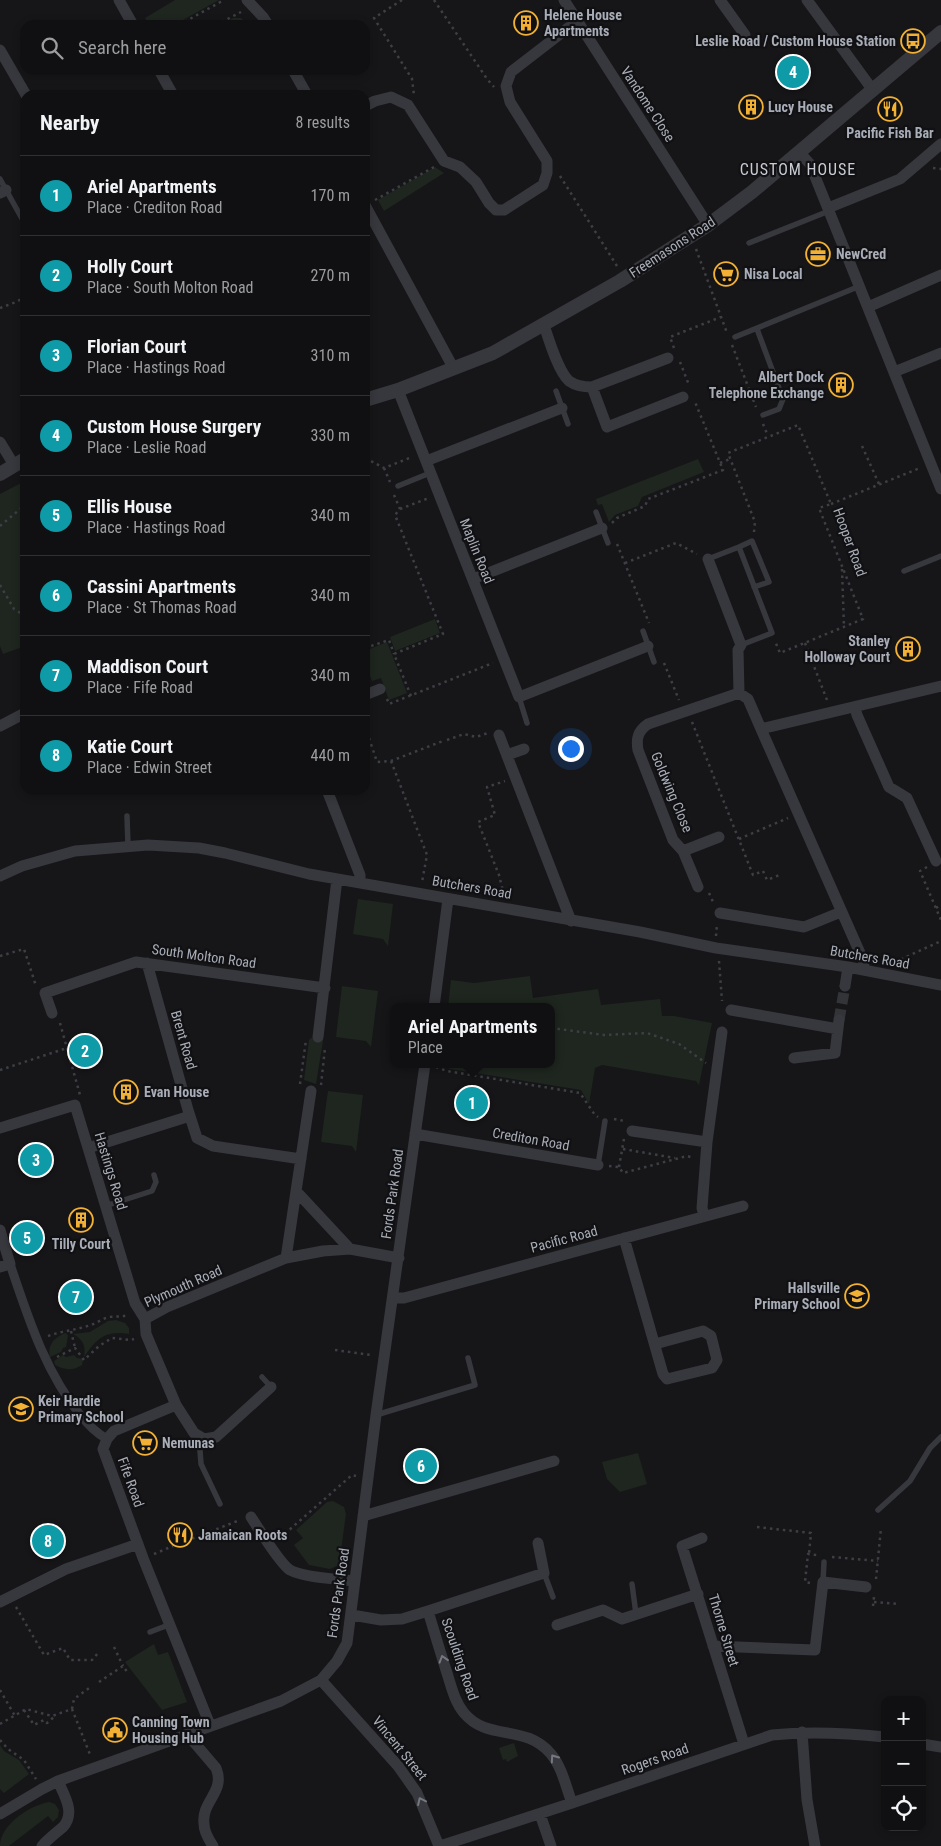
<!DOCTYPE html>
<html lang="en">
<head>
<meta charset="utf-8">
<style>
  body { margin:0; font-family:"Roboto Condensed",sans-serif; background:#19191b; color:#f1f3f6 }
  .controls { position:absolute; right:15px; bottom:15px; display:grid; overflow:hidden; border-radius:10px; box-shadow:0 2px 8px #0003 }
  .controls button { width:45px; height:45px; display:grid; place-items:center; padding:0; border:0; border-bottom:1px solid #303032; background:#101012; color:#f1f3f6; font:25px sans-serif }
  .you { position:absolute; left:570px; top:748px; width:18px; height:18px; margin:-12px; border:4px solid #fff; border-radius:50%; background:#1a73e8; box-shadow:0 0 0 8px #1a73e833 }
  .badge { display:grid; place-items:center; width:32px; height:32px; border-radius:50%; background:#f2b134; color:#fff; font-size:16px; font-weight:700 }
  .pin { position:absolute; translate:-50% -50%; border:2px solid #fff; box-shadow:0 1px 5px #0006 }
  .popup { position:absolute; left:390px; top:1003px; width:165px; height:65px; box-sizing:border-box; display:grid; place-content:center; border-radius:10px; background:#101012; filter:drop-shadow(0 1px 4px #0005); font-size:16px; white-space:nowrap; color:#9c9d9f }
  .popup b { font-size:19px; color:#f1f3f6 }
  .popup::after { content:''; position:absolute; left:50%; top:100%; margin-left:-10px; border:10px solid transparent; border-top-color:#101012 }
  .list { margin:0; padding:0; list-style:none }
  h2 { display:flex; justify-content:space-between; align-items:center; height:65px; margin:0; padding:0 20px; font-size:21px }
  h2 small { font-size:16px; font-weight:400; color:#9c9d9f }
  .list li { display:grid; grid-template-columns:32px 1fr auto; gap:15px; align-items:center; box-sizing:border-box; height:80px; padding:0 20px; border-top:1px solid #303032 }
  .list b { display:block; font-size:19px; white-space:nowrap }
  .list p { margin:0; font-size:16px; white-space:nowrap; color:#9c9d9f }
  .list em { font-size:16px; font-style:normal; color:#9c9d9f }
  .icon { flex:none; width:28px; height:28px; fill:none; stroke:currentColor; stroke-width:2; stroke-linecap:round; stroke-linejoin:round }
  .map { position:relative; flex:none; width:941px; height:1846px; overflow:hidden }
  .search { position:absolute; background:#101012; box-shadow:0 2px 8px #0003; left:20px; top:20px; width:350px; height:55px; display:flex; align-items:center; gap:12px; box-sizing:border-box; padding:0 18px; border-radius:15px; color:#9c9d9f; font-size:19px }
  .panel { position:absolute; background:#101012; box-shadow:0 2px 8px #0003; left:20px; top:90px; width:350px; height:705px; border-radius:15px }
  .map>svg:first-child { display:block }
  .green { fill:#1e261f }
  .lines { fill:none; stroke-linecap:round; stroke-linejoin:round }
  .minor-tunnel { stroke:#333438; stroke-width:11; stroke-dasharray:11 5.5; stroke-linecap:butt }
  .path { stroke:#3d3f44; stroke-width:2.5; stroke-dasharray:2.5 4; stroke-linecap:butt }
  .service { stroke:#37383d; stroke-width:5.5 }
  .pedestrian { stroke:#37383d; stroke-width:9 }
  .minor { stroke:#37383d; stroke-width:11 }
  .tertiary { stroke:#37383d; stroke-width:14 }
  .oneway { stroke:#757881 }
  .labels { text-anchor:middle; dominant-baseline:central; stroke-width:4.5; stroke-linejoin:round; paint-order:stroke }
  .poi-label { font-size:14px; font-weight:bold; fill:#a8adb8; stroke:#111113; text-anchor:start }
  .street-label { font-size:14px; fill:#a8adb8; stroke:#111113 }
  .quarter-label { font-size:16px; letter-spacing:1px; fill:#c9ccd4; stroke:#111113 }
</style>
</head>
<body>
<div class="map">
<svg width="941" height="1846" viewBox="0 0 941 1846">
  <rect width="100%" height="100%" fill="#161618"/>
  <path class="green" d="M175 0H219L174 25H149L145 18Z
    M233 18H241L249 25H220Z
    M435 167 444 173 384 211 378 200Z
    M698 459 704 472 642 497 638 506 615 515 609 522 602 504 598 505 596 499Z
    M25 481V646L3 654 0 646V494Z
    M435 619 440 633 395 651 390 637Z
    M387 642 407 693 389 700 381 678 372 681 365 663V651Z
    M358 899 393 904 388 946 383 939 353 934Z
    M530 976 533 998 598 989 601 1005 660 999 662 1016H674L712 1023 699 1085 696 1081 602 1065 595 1068 589 1104 581 1090 450 1069 445 1064H551V1007H448L451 980 474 983Z
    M342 986 378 991 371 1047 366 1041 336 1037Z
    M311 1038 322 1039 323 1041 316 1084 304 1080 309 1040Z
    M328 1091 363 1095 356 1152 352 1146 321 1142Z
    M116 1320 125 1323 129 1328V1334C105 1330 97 1338 84 1357 86 1346 83 1339 73 1334L90 1332 108 1321Z
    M65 1333 68 1335 66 1347 63 1348 61 1352 50 1357C47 1345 54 1338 65 1333Z
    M63 1355 66 1357 74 1355 77 1358 83 1359 82 1365C73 1371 64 1370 55 1365L54 1361Z
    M638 1453 647 1484 620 1492 607 1479 602 1462Z
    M333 1501 344 1507 346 1514 339 1565 330 1569 309 1565 294 1545 303 1538 296 1530 327 1502Z
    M154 1644 158 1655 168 1652 187 1702 162 1710 125 1662Z
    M514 1743 518 1756 507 1762 506 1759 503 1760 499 1748Z
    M0 1745 4 1751 19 1760 29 1774 4 1793 0 1789Z
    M49 1802 55 1804 59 1810 58 1817 53 1822 48 1816 9 1846H0C0 1825 30 1805 49 1802Z"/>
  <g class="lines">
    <path class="minor-tunnel" d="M839 1020 845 986"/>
    <path class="path" d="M402 0 374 18 412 79 414 95
      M434 0 487 79 494 87
      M179 25 224 0
      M216 25 241 12
      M329 95 331 93 330 91
      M933 168 941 169
      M560 176 617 266
      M375 200 434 167
      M696 249 727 333
      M0 308 16 302 25 297
      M732 345 756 407
      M674 348 670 337 721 317
      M680 362 689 385
      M763 424 768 436
      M862 446 879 484
      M365 461 369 460 384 468 412 457
      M720 463 730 459
      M384 468 390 482
      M21 477 25 484
      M394 495 400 509 395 515 443 634 394 654 411 696
      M831 504 920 468
      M400 509 429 498
      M612 523 617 518 645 506 648 499 723 470 695 402
      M0 526 25 505
      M754 532 755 522 728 453 798 425 831 504 819 508 863 619 780 653 775 641
      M617 544 649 623
      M625 563 676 543 697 554
      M842 569 844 627
      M0 585 14 609 25 616
      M805 643 827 700
      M365 648 389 640 394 654
      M664 663 679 700
      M365 667 370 679
      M387 699 389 704 493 663
      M692 722 753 875 763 871 767 880 782 874
      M369 738 377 762 391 761 443 741
      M447 740 464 734 476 737 488 733
      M391 761 427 855 422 882
      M739 839 788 818
      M927 867 920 871 941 920
      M709 893 714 904
      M504 895 499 875 478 822 495 815 487 787 505 781
      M936 908 941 905
      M716 936 717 924
      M0 956 24 949 36 986
      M719 961 722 1001
      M895 962 941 941
      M60 1023 80 1095
      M551 1028 604 1035 647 1033 679 1044 706 1063
      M436 1067 447 1071 580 1093 595 1115 598 1117
      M0 1070 67 1048
      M300 1084 306 1040
      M321 1085 325 1048
      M614 1119 625 1121
      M623 1149 675 1158
      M609 1166 619 1167 623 1173 687 1156 694 1158
      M619 1167 624 1139
      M71 1331 75 1348
      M48 1336C62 1331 76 1330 91 1325 97 1323 103 1318 109 1317 116 1316 122 1317 129 1315
      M335 1350 371 1355
      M57 1357 75 1348 84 1360 99 1346 112 1338 131 1340 134 1339
      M757 1527 811 1533 809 1554
      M280 1538 352 1475 356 1476
      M186 1541 240 1520
      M154 1554 173 1546
      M832 1557 878 1561
      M876 1579 881 1528
      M810 1583 805 1582 808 1554 817 1555
      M874 1602 900 1604
      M873 1606 874 1597
      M16 1607 44 1655 63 1648 70 1660H92L98 1653
      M114 1647 123 1666
      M99 1682 123 1666 128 1673
      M0 1690 15 1716
      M72 1709 74 1699 92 1686
      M24 1710 34 1725 44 1720 47 1723 55 1716
      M160 1718 164 1729
      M0 1724 26 1709 52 1716 72 1709 91 1757
      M0 1740 8 1749 24 1760 36 1779"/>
    <path class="service" d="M0 179 25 224
      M749 243 829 211
      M757 329 783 399 779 409 763 415
      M735 337 860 286
      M556 391 568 424
      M398 486 430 473
      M596 512 608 543
      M739 547 752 541 769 582 754 587
      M708 559 739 547 772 633 741 645
      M904 571 941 556
      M643 631 654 662
      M519 697 527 723
      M365 727 366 729
      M127 816 128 846
      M598 1165 605 1121
      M105 1206 152 1191 156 1182 154 1175
      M262 1377 271 1387
      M376 1415 475 1385 468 1358
      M199 1437 201 1464 220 1504
      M878 1510 910 1481 930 1448 941 1437
      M544 1573 553 1597
      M823 1582 824 1562
      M632 1584 636 1614
      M150 1632 171 1624"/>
    <path class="pedestrian" d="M10 1264C28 1317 45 1372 81 1416 89 1425 96 1433 107 1439"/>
    <path class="minor" d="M119 0 133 25
      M247 0 263 17 268 25
      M564 0 708 225
      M720 0 745 35
      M807 0 872 89
      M0 50 26 95
      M159 70 173 95
      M293 70 307 95
      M365 106 375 101 391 97 408 105 444 161 460 167 476 182 489 203 496 210H504L543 185 547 173V161L510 102 506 86 511 72 577 21
      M799 152 810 164 941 489
      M0 193 6 190
      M365 205 454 369
      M828 208 900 179 941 144
      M868 307 941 275
      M544 325C549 340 558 371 569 381 576 386 584 387 592 387L668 358
      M894 372 941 353
      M592 387 607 427 683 397
      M398 390 519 697 648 646
      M0 442 14 465
      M426 461 562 408
      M708 559 741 645 738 650 739 693 748 699 761 729 864 962 863 970
      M473 579 602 528
      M365 695 380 689
      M855 707 857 715 889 787 907 798 936 861
      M0 726 25 713
      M761 729 941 686
      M499 735 571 921
      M507 755 524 749
      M327 790 360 875V883
      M683 851 719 837
      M0 876 22 866 75 851 148 845 199 848 225 853 309 874 640 932 716 948 848 967 941 985
      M698 887 683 851 673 840 638 750C636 738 638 731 648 724L739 693
      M720 913 804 927 841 912
      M147 963 188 1110 197 1138 213 1146 301 1159
      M845 986 848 967
      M434 1007 448 899
      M731 1010 838 1029
      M52 1013 45 993 136 962 325 988
      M318 1037 337 879
      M794 1058 835 1053 839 1020
      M0 1128 75 1105 135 1303 145 1319
      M632 1131 707 1142
      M415 1134 598 1165
      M88 1148 190 1116
      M296 1191 350 1249
      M704 1216 702 1208 707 1142 722 1032
      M0 1230 10 1264 0 1267
      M624 1238 663 1374 667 1379 712 1368 717 1360 711 1336 703 1331 655 1344
      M286 1258 311 1091
      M393 1298H404L743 1206
      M271 1387 216 1437 204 1439 194 1433 176 1405 146 1334 145 1319 167 1307 286 1258 323 1251 350 1249 399 1258
      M176 1405 114 1431 107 1439 103 1449 143 1558 210 1725
      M363 1516 554 1461
      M251 1517C259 1529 280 1564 290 1570 305 1578 338 1579 355 1581
      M702 1538 682 1546 744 1744
      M0 1602 66 1569 138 1544
      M428 1611C434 1631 440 1651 446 1670 451 1685 454 1701 464 1713 488 1742 525 1723 551 1754 562 1767 566 1787 572 1803
      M352 1615 381 1620 402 1619 428 1611 544 1573 538 1543
      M557 1625 603 1610 622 1619 698 1594
      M713 1646 815 1650 823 1582 866 1587
      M321 1680 398 1766 417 1793 439 1846
      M802 1732 807 1800 815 1846
      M187 1734 216 1768C226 1792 201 1801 204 1824 204 1832 209 1840 213 1846
      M922 1744 941 1747
      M0 1814 42 1789 58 1781 281 1701 321 1680 337 1661 347 1643 376 1415 425 1064
      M540 1814 551 1846
      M42 1846C48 1839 56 1833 63 1827 76 1813 64 1795 58 1781
      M440 1846 572 1803 772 1735C810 1731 847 1733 885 1737"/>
    <path class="tertiary" d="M365 400 398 390 493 353 620 281 678 244 708 225 752 192 941 32
      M0 474 25 459"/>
  </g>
  <defs><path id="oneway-chevron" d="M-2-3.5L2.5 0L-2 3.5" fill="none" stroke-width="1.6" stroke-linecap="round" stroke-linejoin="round" transform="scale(1.25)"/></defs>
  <g class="oneway">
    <use href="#oneway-chevron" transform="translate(443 1659) rotate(-107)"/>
    <use href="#oneway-chevron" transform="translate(554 1758) rotate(-125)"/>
    <use href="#oneway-chevron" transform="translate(421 1801) rotate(-115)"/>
  </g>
  <defs>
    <g id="building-ring" transform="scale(1.25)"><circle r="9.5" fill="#111113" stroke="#f2b134" stroke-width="1.5"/><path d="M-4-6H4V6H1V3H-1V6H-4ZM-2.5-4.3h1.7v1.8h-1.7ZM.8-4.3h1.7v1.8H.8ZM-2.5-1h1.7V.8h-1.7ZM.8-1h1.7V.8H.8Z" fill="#f2b134"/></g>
    <g id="bus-ring" transform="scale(1.25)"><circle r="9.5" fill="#111113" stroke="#f2b134" stroke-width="1.5"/><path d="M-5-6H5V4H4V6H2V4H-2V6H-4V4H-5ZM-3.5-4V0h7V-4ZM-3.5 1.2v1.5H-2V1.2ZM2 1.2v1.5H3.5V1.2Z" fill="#f2b134"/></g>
    <g id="restaurant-ring" transform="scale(1.25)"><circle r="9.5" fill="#111113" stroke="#f2b134" stroke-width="1.5"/><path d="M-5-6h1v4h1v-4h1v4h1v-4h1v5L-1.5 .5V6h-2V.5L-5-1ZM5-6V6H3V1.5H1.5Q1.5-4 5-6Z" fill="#f2b134"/></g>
    <g id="office-ring" transform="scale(1.25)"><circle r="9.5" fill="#111113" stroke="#f2b134" stroke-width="1.5"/><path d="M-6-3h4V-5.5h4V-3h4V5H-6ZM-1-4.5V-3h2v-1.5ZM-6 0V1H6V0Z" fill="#f2b134"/></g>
    <g id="supermarket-ring" transform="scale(1.25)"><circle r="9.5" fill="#111113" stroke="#f2b134" stroke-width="1.5"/><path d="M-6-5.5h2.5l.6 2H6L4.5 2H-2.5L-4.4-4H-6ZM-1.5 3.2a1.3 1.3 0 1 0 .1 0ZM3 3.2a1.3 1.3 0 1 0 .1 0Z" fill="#f2b134"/></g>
    <g id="school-ring" transform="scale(1.25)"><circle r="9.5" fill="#111113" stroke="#f2b134" stroke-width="1.5"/><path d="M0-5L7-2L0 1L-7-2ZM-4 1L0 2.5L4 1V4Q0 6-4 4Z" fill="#f2b134"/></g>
    <g id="civic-ring" transform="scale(1.25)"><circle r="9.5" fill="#111113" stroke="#f2b134" stroke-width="1.5"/><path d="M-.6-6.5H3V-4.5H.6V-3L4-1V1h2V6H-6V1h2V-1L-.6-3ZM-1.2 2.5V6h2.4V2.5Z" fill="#f2b134"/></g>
  </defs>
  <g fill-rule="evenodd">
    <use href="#building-ring" x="526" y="23"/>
    <use href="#bus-ring" x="913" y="41"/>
    <use href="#building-ring" x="751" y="107"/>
    <use href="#restaurant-ring" x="890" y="109"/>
    <use href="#office-ring" x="818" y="254"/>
    <use href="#supermarket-ring" x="726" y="274"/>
    <use href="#building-ring" x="841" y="385"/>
    <use href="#building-ring" x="908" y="649"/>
    <use href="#building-ring" x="126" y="1092"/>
    <use href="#building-ring" x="81" y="1220"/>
    <use href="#school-ring" x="857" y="1296"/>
    <use href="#school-ring" x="21" y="1409"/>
    <use href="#supermarket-ring" x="145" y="1443"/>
    <use href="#restaurant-ring" x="180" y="1535"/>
    <use href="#civic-ring" x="115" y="1730"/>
  </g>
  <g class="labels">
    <g class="poi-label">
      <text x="544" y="15">Helene House<tspan x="544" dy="16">Apartments</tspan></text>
      <text x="896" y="41" text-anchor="end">Leslie Road / Custom House Station</text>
      <text x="768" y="107">Lucy House</text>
      <text x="890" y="133" text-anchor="middle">Pacific Fish Bar</text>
      <text x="836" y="254">NewCred</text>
      <text x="744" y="274">Nisa Local</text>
      <text x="824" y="377" text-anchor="end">Albert Dock<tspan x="824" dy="16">Telephone Exchange</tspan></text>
      <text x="890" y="641" text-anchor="end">Stanley<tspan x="890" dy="16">Holloway Court</tspan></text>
      <text x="144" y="1092">Evan House</text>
      <text x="81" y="1244" text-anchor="middle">Tilly Court</text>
      <text x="840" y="1288" text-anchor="end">Hallsville<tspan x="840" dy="16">Primary School</tspan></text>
      <text x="38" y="1401">Keir Hardie<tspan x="38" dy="16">Primary School</tspan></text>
      <text x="162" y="1443">Nemunas</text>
      <text x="198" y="1535">Jamaican Roots</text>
      <text x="132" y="1722">Canning Town<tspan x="132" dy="16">Housing Hub</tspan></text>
    </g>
    <g class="street-label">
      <text transform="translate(648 104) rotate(57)">Vandome Close</text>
      <text transform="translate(672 247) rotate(-33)">Freemasons Road</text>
      <text transform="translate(850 542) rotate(70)">Hooper Road</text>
      <text transform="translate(477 551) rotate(68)">Maplin Road</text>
      <text transform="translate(672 792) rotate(67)">Goldwing Close</text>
      <text transform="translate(472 887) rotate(10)">Butchers Road</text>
      <text transform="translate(204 956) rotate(8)">South Molton Road</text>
      <text transform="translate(870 957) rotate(10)">Butchers Road</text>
      <text transform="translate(184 1040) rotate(74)">Brent Road</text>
      <text transform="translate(531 1139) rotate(10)">Crediton Road</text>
      <text transform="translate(111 1171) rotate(73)">Hastings Road</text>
      <text transform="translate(392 1194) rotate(-82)">Fords Park Road</text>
      <text transform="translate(564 1239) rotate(-15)">Pacific Road</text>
      <text transform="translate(183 1286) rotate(-24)">Plymouth Road</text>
      <text transform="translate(131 1482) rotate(70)">Fife Road</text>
      <text transform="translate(338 1593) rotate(-82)">Fords Park Road</text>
      <text transform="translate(724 1630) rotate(73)">Thorne Street</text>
      <text transform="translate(460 1659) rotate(71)">Scoulding Road</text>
      <text transform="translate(400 1748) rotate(51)">Vincent Street</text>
      <text transform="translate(655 1759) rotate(-19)">Rogers Road</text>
    </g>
    <g class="quarter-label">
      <text x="798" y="169">CUSTOM HOUSE</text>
    </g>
  </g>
</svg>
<div class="controls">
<button>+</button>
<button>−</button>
<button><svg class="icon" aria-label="locate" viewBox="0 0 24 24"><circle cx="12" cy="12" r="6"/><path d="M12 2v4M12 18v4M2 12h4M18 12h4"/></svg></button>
</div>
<div class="you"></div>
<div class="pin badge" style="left:472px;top:1103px;background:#0f9aa8">1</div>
<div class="popup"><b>Ariel Apartments</b>Place</div>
<div class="pin badge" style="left:85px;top:1051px;background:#0f9aa8">2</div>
<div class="pin badge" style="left:36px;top:1160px;background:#0f9aa8">3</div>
<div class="pin badge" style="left:793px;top:72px;background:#0f9aa8">4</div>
<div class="pin badge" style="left:27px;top:1238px;background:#0f9aa8">5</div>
<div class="pin badge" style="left:421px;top:1466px;background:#0f9aa8">6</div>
<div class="pin badge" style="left:76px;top:1297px;background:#0f9aa8">7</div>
<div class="pin badge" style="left:48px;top:1541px;background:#0f9aa8">8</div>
<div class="search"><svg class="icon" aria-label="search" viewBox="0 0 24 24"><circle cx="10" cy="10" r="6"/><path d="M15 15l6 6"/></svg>Search here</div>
<section class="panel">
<h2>Nearby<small>8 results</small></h2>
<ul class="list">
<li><span class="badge" style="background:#0f9aa8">1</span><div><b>Ariel Apartments</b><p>Place · Crediton Road</p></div><em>170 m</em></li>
<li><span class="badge" style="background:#0f9aa8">2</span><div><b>Holly Court</b><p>Place · South Molton Road</p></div><em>270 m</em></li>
<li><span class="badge" style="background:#0f9aa8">3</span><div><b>Florian Court</b><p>Place · Hastings Road</p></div><em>310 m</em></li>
<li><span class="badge" style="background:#0f9aa8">4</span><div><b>Custom House Surgery</b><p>Place · Leslie Road</p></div><em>330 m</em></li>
<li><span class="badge" style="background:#0f9aa8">5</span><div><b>Ellis House</b><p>Place · Hastings Road</p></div><em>340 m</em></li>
<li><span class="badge" style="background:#0f9aa8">6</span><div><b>Cassini Apartments</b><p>Place · St Thomas Road</p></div><em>340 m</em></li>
<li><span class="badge" style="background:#0f9aa8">7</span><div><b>Maddison Court</b><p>Place · Fife Road</p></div><em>340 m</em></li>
<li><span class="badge" style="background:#0f9aa8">8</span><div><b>Katie Court</b><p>Place · Edwin Street</p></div><em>440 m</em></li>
</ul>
</section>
</div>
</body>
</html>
